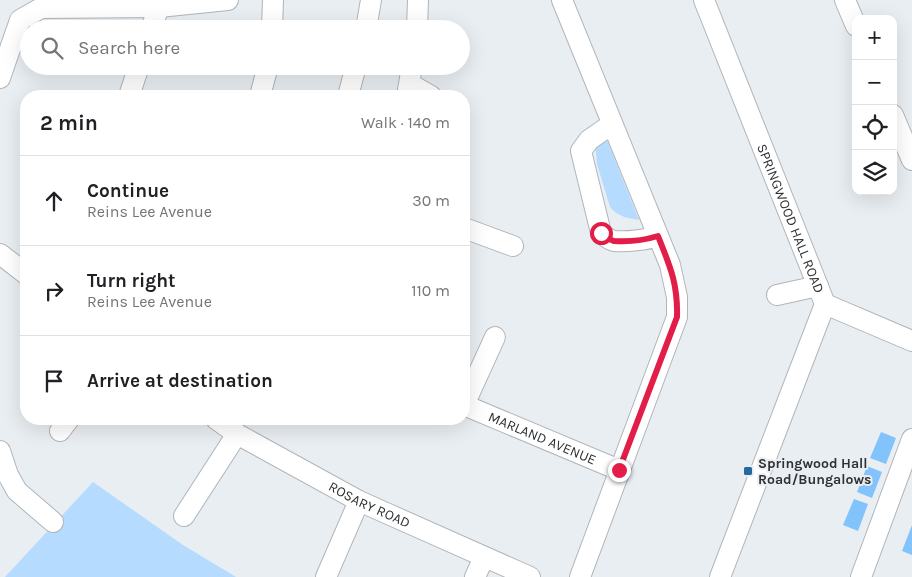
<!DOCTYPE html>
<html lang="en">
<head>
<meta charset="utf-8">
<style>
  body { margin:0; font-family:Karla,sans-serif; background:#f6f6f6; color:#202124 }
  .controls { position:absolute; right:15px; top:15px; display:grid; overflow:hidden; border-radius:10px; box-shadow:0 5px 20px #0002 }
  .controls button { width:45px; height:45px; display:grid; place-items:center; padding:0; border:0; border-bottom:1px solid #e0e0e0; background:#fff; color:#202124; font:25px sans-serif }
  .stop { position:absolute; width:15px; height:15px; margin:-11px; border:4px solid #e11d48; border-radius:50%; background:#fff }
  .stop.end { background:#e11d48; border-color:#fff; box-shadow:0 1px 5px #0008 }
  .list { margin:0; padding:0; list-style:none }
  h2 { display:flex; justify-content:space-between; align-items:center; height:65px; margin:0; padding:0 20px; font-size:21px }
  h2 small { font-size:16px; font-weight:400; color:#757577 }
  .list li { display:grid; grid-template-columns:32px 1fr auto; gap:15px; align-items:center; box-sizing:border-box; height:90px; padding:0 20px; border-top:1px solid #e0e0e0 }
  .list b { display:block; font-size:19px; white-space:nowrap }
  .list p { margin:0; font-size:16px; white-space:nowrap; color:#757577 }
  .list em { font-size:16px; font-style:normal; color:#757577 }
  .icon { flex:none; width:28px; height:28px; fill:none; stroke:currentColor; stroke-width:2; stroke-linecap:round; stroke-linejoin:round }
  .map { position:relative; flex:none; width:912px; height:577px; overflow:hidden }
  .search { position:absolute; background:#fff; box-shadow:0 5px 20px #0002; left:20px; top:20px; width:450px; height:55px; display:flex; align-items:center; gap:12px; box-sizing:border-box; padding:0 18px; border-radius:28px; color:#757577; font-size:19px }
  .panel { position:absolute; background:#fff; box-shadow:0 5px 20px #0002; left:20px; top:90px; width:450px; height:335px; border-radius:20px }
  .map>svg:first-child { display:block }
  .green { fill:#b5dbfe }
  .building { fill:#83c3fc }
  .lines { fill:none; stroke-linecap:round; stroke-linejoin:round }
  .minor-casing { stroke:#b1b5b9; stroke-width:22 }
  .minor { stroke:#fff; stroke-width:20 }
  .route { stroke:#e11d48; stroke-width:6 }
  .poi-dot { fill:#26699e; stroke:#e9eef2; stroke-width:2 }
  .labels { text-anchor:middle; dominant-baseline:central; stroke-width:4; stroke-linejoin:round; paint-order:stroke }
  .street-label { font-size:14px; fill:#2e3032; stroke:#e9eef2 }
  .poi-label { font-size:14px; font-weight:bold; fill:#2e3032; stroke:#e9eef2; text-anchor:start }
</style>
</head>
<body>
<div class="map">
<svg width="912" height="577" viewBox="0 0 912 577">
  <rect width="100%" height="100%" fill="#e9eef2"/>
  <path class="green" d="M607 140 639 220C628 218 618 217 610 207L597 164 595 143Z
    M93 482 183 545 236 577H5Z"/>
  <path class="building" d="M881 432 896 438 886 464 870 458Z
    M867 466 882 472 872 498 857 492Z
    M854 499 868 504 858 531 843 525Z
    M912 525V555L902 551Z"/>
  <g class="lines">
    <g class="minor-casing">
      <g id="minor">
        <path d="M562 0 670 265 677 297V317L580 577"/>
        <path id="s1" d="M704 0 825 304 720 577"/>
        <path d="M845 0 856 26"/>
        <path d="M151 29 159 7"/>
        <path d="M272 29 273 0"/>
        <path d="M366 29 371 0"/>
        <path d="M417 29 418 0"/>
        <path d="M0 78 20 20 41 8 159 7 228 0"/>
        <path d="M410 84 431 96"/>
        <path d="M129 96 139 66"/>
        <path d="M260 96 268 66"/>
        <path d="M348 96 356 66"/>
        <path d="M407 96 412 66"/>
        <path d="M893 115 912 160"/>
        <path d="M612 124 589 140 581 151 601 233C605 236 609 240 614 241 627 242 646 240 658 236"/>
        <path d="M464 228 513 246"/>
        <path d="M0 254 26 274"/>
        <path d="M777 295 818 286"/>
        <path d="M825 304 912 341"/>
        <path id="s2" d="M464 405 619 470"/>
        <path d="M464 405 495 337"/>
        <path id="s3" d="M216 419 237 434 359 501 530 577"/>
        <path d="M60 431 69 419"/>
        <path d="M0 451 8 475 17 491 53 522"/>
        <path d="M184 516 237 434"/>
        <path d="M326 577 359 501"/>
        <path d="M475 577 484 557"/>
        <path d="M861 577 912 439"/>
      </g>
    </g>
    <use href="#minor" class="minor"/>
  </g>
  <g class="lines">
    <path class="route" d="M601 233C605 236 609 240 614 241 628 242 645 240 658 236 670 266 678 284 677 317L619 470"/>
  </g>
  <rect class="poi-dot" x="743" y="466" width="10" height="10" rx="2.5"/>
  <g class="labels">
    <g class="street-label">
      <text stroke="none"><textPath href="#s1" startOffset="235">SPRINGWOOD HALL ROAD</textPath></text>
      <text stroke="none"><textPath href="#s2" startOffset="85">MARLAND AVENUE</textPath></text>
      <text stroke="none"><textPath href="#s3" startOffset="176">ROSARY ROAD</textPath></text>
    </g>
    <g class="poi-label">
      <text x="758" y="463">Springwood Hall<tspan x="758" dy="16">Road/Bungalows</tspan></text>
    </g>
  </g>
</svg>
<div class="controls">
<button>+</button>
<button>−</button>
<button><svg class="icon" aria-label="locate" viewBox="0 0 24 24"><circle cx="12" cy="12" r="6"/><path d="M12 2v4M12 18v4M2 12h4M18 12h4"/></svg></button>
<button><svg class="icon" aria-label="layers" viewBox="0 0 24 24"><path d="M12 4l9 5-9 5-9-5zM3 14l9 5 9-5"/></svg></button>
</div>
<div class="stop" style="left:601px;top:233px"></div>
<div class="stop end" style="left:619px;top:470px"></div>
<div class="search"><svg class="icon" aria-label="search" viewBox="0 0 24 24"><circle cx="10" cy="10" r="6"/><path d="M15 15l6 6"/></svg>Search here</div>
<section class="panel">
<h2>2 min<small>Walk · 140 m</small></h2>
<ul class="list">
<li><svg class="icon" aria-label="ahead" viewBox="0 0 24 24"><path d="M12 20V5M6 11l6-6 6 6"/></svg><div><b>Continue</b><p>Reins Lee Avenue</p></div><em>30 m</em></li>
<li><svg class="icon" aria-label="right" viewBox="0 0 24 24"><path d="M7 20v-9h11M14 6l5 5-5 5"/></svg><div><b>Turn right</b><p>Reins Lee Avenue</p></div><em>110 m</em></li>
<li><svg class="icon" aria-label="arrive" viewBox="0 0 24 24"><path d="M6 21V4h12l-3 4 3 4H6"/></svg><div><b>Arrive at destination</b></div></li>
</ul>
</section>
</div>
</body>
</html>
